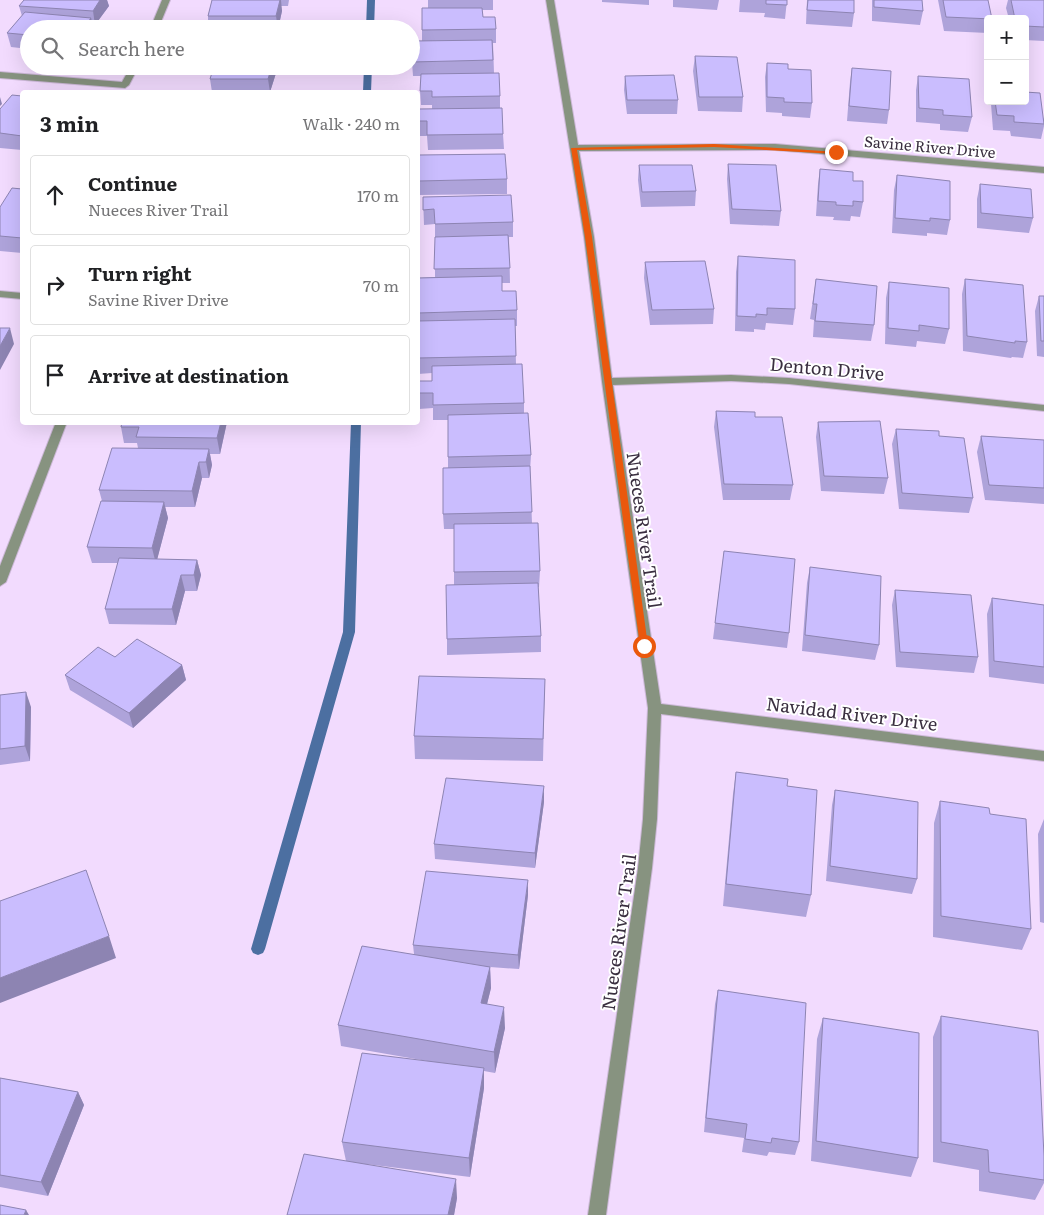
<!DOCTYPE html>
<html lang="en">
<head>
<meta charset="utf-8">
<style>
  body { margin:0; font-family:Literata,serif; background:#f6f6f6; color:#202124 }
  .controls { position:absolute; right:15px; top:15px; display:grid; overflow:hidden; border-radius:5px; box-shadow:0 5px 20px #0002 }
  .controls button { width:45px; height:45px; display:grid; place-items:center; padding:0; border:0; border-bottom:1px solid #e0e0e0; background:#fff; color:#202124; font:25px sans-serif }
  .stop { position:absolute; width:15px; height:15px; margin:-11px; border:4px solid #ea580c; border-radius:50%; background:#fff }
  .stop.end { background:#ea580c; border-color:#fff; box-shadow:0 1px 5px #0008 }
  .list { margin:0; padding:0; list-style:none }
  h2 { display:flex; justify-content:space-between; align-items:center; height:65px; margin:0; padding:0 20px; font-size:21px }
  h2 small { font-size:16px; font-weight:400; color:#757577 }
  .list li { display:grid; grid-template-columns:32px 1fr auto; gap:15px; align-items:center; box-sizing:border-box; height:80px; margin:0 10px 10px; padding:0 10px; border:1px solid #e0e0e0; border-radius:5px }
  .list b { display:block; font-size:19px; white-space:nowrap }
  .list p { margin:0; font-size:16px; white-space:nowrap; color:#757577 }
  .list em { font-size:16px; font-style:normal; color:#757577 }
  .icon { flex:none; width:28px; height:28px; fill:none; stroke:currentColor; stroke-width:2; stroke-linecap:round; stroke-linejoin:round }
  .map { position:relative; flex:none; width:1044px; height:1215px; overflow:hidden }
  .search { position:absolute; background:#fff; box-shadow:0 5px 20px #0002; left:20px; top:20px; width:400px; height:55px; display:flex; align-items:center; gap:12px; box-sizing:border-box; padding:0 18px; border-radius:28px; color:#757577; font-size:19px }
  .panel { position:absolute; background:#fff; box-shadow:0 5px 20px #0002; left:20px; top:90px; width:400px; height:335px; border-radius:5px }
  .map>svg:first-child { display:block }
  .lines { fill:none; stroke-linecap:round; stroke-linejoin:round }
  .stream { fill:#4c6fa1; fill-rule:evenodd }
  .minor-casing { stroke:#cdb9d8; stroke-width:2 }
  .minor { fill:#879380; fill-rule:evenodd }
  .wall { fill:#aea3da }
  .shaded-wall { fill:#8d84b2 }
  .building { fill:#cabdfe; stroke:#8d84b2 }
  .route { fill:#ea580c }
  .labels { text-anchor:middle; dominant-baseline:central; stroke-width:4; stroke-linejoin:round; paint-order:stroke }
  .far-street-label { font-size:15px; fill:#3a2f40; stroke:#fff }
  .street-label { font-size:18px; fill:#3a2f40; stroke:#fff }
</style>
</head>
<body>
<div class="map">
<svg width="1044" height="1215" viewBox="0 0 1044 1215">
  <rect width="100%" height="100%" fill="#f2dbfe"/>
  <g class="lines">
    <path class="stream" d="M367 0H375L374 29H366Z
      M364 66H372L371 92H363Z
      M351 422H361L355 632 265 949 263 953 258 955 253 953 251 949 343 632Z"/>
    <g class="minor-casing">
      <path id="minor" d="M162 0H170L158 29H150Z
        M546 0H554L578 145 775 144 1044 167V173L775 150 579 151 594 237 612 378 731 375 789 378 1044 405V411L789 384 731 381 613 385 661 704 1044 751V761L661 714 657 819 652 868 606 1215H588L638 868 643 819 648 708 602 382 584 237Z
        M131 66H139L129 85 125 88 0 78V72L122 82Z
        M0 291 22 293V299L0 297Z
        M56 422H67L6 582 0 586V566Z"/>
    </g>
    <use href="#minor" class="minor"/>
  </g>
  <path class="wall" d="M24 0H107L109 6 95 25 93 24 94 29H29V49L11 47 7 33 22 16 19 6Z
    M212 0H289L288 6H281L282 11 278 29H205L208 22V16Z
    M428 0H493V10H482L483 17 496 29V43H493L494 73 500 96V108L503 134 504 149 428 150 427 136H418V109H432V105H421L420 91 421 76H413L412 62 422 41V30L428 8Z
    M602 0H649V5L602 2Z
    M673 0H719L717 10 673 7Z
    M740 0H787L785 19 764 17 765 13 739 12Z
    M807 0H854V13L852 27 806 24Z
    M872 0H922L923 11 920 25 872 21Z
    M938 0H988V33L944 31Z
    M1008 0H1044V41L1025 40V19H1009L1006 8Z
    M695 56 743 97 742 112 698 111 693 71Z
    M767 63 788 69 812 103 810 118 782 116V113L766 112 765 77Z
    M852 68 889 110 887 124 847 121 850 82Z
    M277 70 270 92H212L210 79Z
    M625 76 678 100 677 114H627L624 90Z
    M918 76 972 117 968 132 940 130V124L916 122V90Z
    M22 96V150L0 148V109Z
    M992 101H1025L1044 119V126L1041 139 1011 136 1010 131 993 130 991 104Z
    M728 164 781 211 779 226 730 224 727 179Z
    M639 165 696 191 695 206 641 207 638 180Z
    M820 169 853 181 863 202 860 217 851 216 850 221 833 220 834 217 816 216 818 184Z
    M897 175 950 220 947 235 927 233V236L892 233 894 190Z
    M507 179V194L418 195V181Z
    M980 184 1033 218 1029 233 977 228V199Z
    M22 189V253L0 251V207Z
    M423 197 513 222V237H509L510 283H502V291L517 310V326H515L516 364 524 403V413L531 455 530 471 532 523 540 571 539 587H538L541 636V652L447 655V639L454 585V529H444L443 514 448 468V420H433V408L419 409 418 393 432 381V373L418 374V278L435 277V224L424 225Z
    M738 256 795 309 793 325 766 323 765 330 754 329V332L735 331 736 272Z
    M645 262 714 309 713 324 650 325 644 278Z
    M816 279 874 325 871 341 813 337 814 320 810 319Z
    M965 279 1027 342 1023 358 1012 357 1011 358 963 351 962 294Z
    M889 282 949 329 945 344 917 341 916 347 885 344 886 298Z
    M1039 296H1044V357L1037 356 1035 311Z
    M716 411 755 417 793 485 790 500H723L714 427Z
    M122 422H227L220 454H210L212 465 209 478H202L195 507H165L168 518 157 559 197 560 201 575 197 591H185L176 625 109 624 105 609 118 563H92L87 547 102 501 99 490 138 448 137 443H124L121 427Z
    M818 422 888 478 884 494 821 491 816 437Z
    M896 429 939 436 973 498 969 513 899 509 892 444Z
    M981 436 1044 440V504L985 500 977 452Z
    M724 551 789 633 787 648 713 639Z
    M810 567 879 645 875 660 802 651 807 583Z
    M895 590 978 657 974 673 896 667 892 605Z
    M992 598 1044 605V684L989 677 987 614Z
    M115 657 182 665 186 680 133 728 70 690 65 675Z
    M545 679 543 761 415 759 414 736Z
    M0 695 31 707 30 761 0 765Z
    M736 772 787 786 811 895 806 917 723 906 733 794Z
    M835 790 917 879 912 894 826 881 832 805Z
    M940 801 990 814 1031 929 1022 950 933 937 934 823Z
    M544 802 535 868 435 859 434 844Z
    M1044 819V923L1040 922 1038 834Z
    M528 895 519 969 490 967 491 988 487 1004 505 1028 495 1073 484 1071V1088L470 1177 366 1164 457 1198 454 1215H287L346 1161 342 1142 427 1061 341 1046 338 1025 414 954 413 945Z
    M718 990 799 1142 795 1155 769 1152 767 1156 742 1152 744 1138 704 1132 715 1004Z
    M941 1016 1044 1156V1183L1035 1200 979 1191V1170L933 1162V1037Z
    M823 1018 918 1158 911 1177 811 1161 817 1039Z
    M0 1078 78 1092 84 1105 48 1196 0 1187Z"/>
  <path class="shaded-wall" d="M100 0H107L109 6 95 25 93 11Z
    M280 0H281L282 11 278 29 276 16Z
    M91 18 94 29H83Z
    M272 66H276L277 70 270 92 268 79Z
    M0 97 2 104 0 106Z
    M10 328 14 344 0 370V346Z
    M221 422H227L220 454 217 438Z
    M209 449 212 465 209 478 206 462Z
    M199 462 202 478 195 507 192 491Z
    M164 502 168 518 156 564 152 548Z
    M197 560 201 575 197 591 194 575Z
    M181 575 185 591 176 625 172 609Z
    M182 665 186 680 133 728 129 713Z
    M26 692 31 707 30 761 25 746Z
    M544 786V802L535 868V853Z
    M528 880V895L519 969 518 955Z
    M109 936 116 958 0 1003V978Z
    M490 967 491 988 482 1024 481 1003Z
    M504 1007 505 1028 495 1073 494 1052Z
    M484 1068V1088L470 1177 469 1158Z
    M78 1092 84 1105 48 1196 41 1182Z
    M456 1179 457 1198 454 1215H448Z
    M26 1210 29 1215H24Z"/>
  <path class="building" d="M24 0H100L93 11 19 6Z
    M212 0H280L276 16H208Z
    M766 0H787V5L766 4Z
    M808 0H854V13L807 10Z
    M874 0H922L923 11 874 7Z
    M943 0H988L992 19 946 17Z
    M1011 0H1044V27L1025 26V19H1015Z
    M422 8H482L483 17H495L496 29 422 30Z
    M25 12 91 18 83 29H29V35L7 33Z
    M207 22 270 23 269 29H205Z
    M492 40 493 60 412 62 413 41Z
    M695 56 737 57 743 97H699Z
    M767 63 788 64V69L811 70 812 103 784 102V98L767 97Z
    M214 66H272L268 79H210Z
    M852 68 891 71 889 110 849 106Z
    M499 73 500 96 432 97V91H420L421 74Z
    M674 75 678 100H627L625 76Z
    M918 76 969 79 972 117 943 115V110L919 108Z
    M1025 92 1040 93 1044 124 1014 122V116L997 115 995 101H1025Z
    M12 95 22 96V136L0 133V109Z
    M502 108 503 134 427 135V121H418V109Z
    M505 154 507 179 418 181 419 155Z
    M728 164 776 165 781 211 732 209Z
    M639 165H692L696 191 642 192Z
    M820 169 853 172V181H863V202L853 201V206L836 205V202L818 201Z
    M897 175 950 181V220L930 218V221L895 218Z
    M980 184 1031 189 1033 218 981 213Z
    M12 188 22 189V238L0 236V207Z
    M511 195 513 222 435 224 434 209 423 210V197Z
    M508 235 510 268 434 269 435 237Z
    M738 256 795 260V309L767 308V315L756 314V317L737 316Z
    M705 261 714 309 652 310 645 262Z
    M502 276V291H516L517 310 418 313V278Z
    M816 279 877 286 874 325 815 321 817 304H813Z
    M965 279 1023 285 1027 342 1015 341V343L967 336Z
    M889 282 949 288V329L919 325V331L888 328Z
    M1039 296H1044V341H1041Z
    M515 319 516 356 418 358V321Z
    M0 328H10L0 346Z
    M522 364 524 403 433 405V393H418V381H432V366Z
    M716 411 755 412V417H782L793 485 724 484Z
    M528 413 531 455 448 457V415Z
    M880 421 888 478 824 476 818 422Z
    M122 422H221L217 438 136 437 139 427H121Z
    M896 429 939 431V436L964 438 973 498 902 493Z
    M981 436 1044 440V488L989 485Z
    M112 448 209 449 206 462H199L192 491 99 490Z
    M530 466 532 512 443 514V468Z
    M101 501 164 502 152 548 87 547Z
    M538 523 540 571 454 572V524Z
    M724 551 795 559 789 633 715 623Z
    M119 558 197 560 194 575H181L172 609H105Z
    M810 567 881 576 879 645 805 635Z
    M538 583 541 636 447 639 446 585Z
    M895 590 971 595 978 657 900 652Z
    M992 598 1044 605V667L994 661Z
    M137 639 182 665 129 713 65 675 98 647 115 657Z
    M419 676 545 679 543 739 414 736Z
    M26 692 25 746 0 749V695Z
    M736 772 788 779 787 786 817 790 811 895 726 884Z
    M446 778 544 786 535 853 434 844Z
    M835 790 918 802 917 879 830 866Z
    M940 801 989 808 990 814 1026 819 1031 929 941 916Z
    M86 870 109 936 0 978V901Z
    M426 871 528 880 518 955 413 945Z
    M362 946 490 967 481 1003 504 1007 494 1052 338 1025Z
    M718 990 806 1003 799 1142 772 1138 771 1143 745 1139 747 1124 706 1118Z
    M941 1016 1038 1031 1044 1156V1180L989 1172 988 1150 941 1142Z
    M823 1018 919 1033 918 1158 816 1141Z
    M362 1053 484 1068 469 1158 342 1142Z
    M0 1078 78 1092 41 1182 0 1175Z
    M304 1154 456 1179 448 1215H287Z
    M0 1205 26 1210 24 1215H0Z"/>
  <path class="route" d="M714 144 838 152 836 154 714 147 577 150 592 237 648 646 644 649 640 646 585 237 571 148Z"/>
  <g class="labels">
    <g class="far-street-label">
      <text transform="translate(930 146) rotate(5)">Savine River Drive</text>
    </g>
    <g class="street-label">
      <text transform="translate(827 368) rotate(5)">Denton Drive</text>
      <text transform="translate(645 530) rotate(82)">Nueces River Trail</text>
      <text transform="translate(852 713) rotate(7)">Navidad River Drive</text>
      <text transform="translate(618 932) rotate(-82)">Nueces River Trail</text>
    </g>
  </g>
</svg>
<div class="controls">
<button>+</button>
<button>−</button>
</div>
<div class="stop" style="left:644px;top:646px"></div>
<div class="stop end" style="left:836px;top:152px"></div>
<div class="search"><svg class="icon" aria-label="search" viewBox="0 0 24 24"><circle cx="10" cy="10" r="6"/><path d="M15 15l6 6"/></svg>Search here</div>
<section class="panel">
<h2>3 min<small>Walk · 240 m</small></h2>
<ul class="list">
<li><svg class="icon" aria-label="ahead" viewBox="0 0 24 24"><path d="M12 20V5M6 11l6-6 6 6"/></svg><div><b>Continue</b><p>Nueces River Trail</p></div><em>170 m</em></li>
<li><svg class="icon" aria-label="right" viewBox="0 0 24 24"><path d="M7 20v-9h11M14 6l5 5-5 5"/></svg><div><b>Turn right</b><p>Savine River Drive</p></div><em>70 m</em></li>
<li><svg class="icon" aria-label="arrive" viewBox="0 0 24 24"><path d="M6 21V4h12l-3 4 3 4H6"/></svg><div><b>Arrive at destination</b></div></li>
</ul>
</section>
</div>
</body>
</html>
